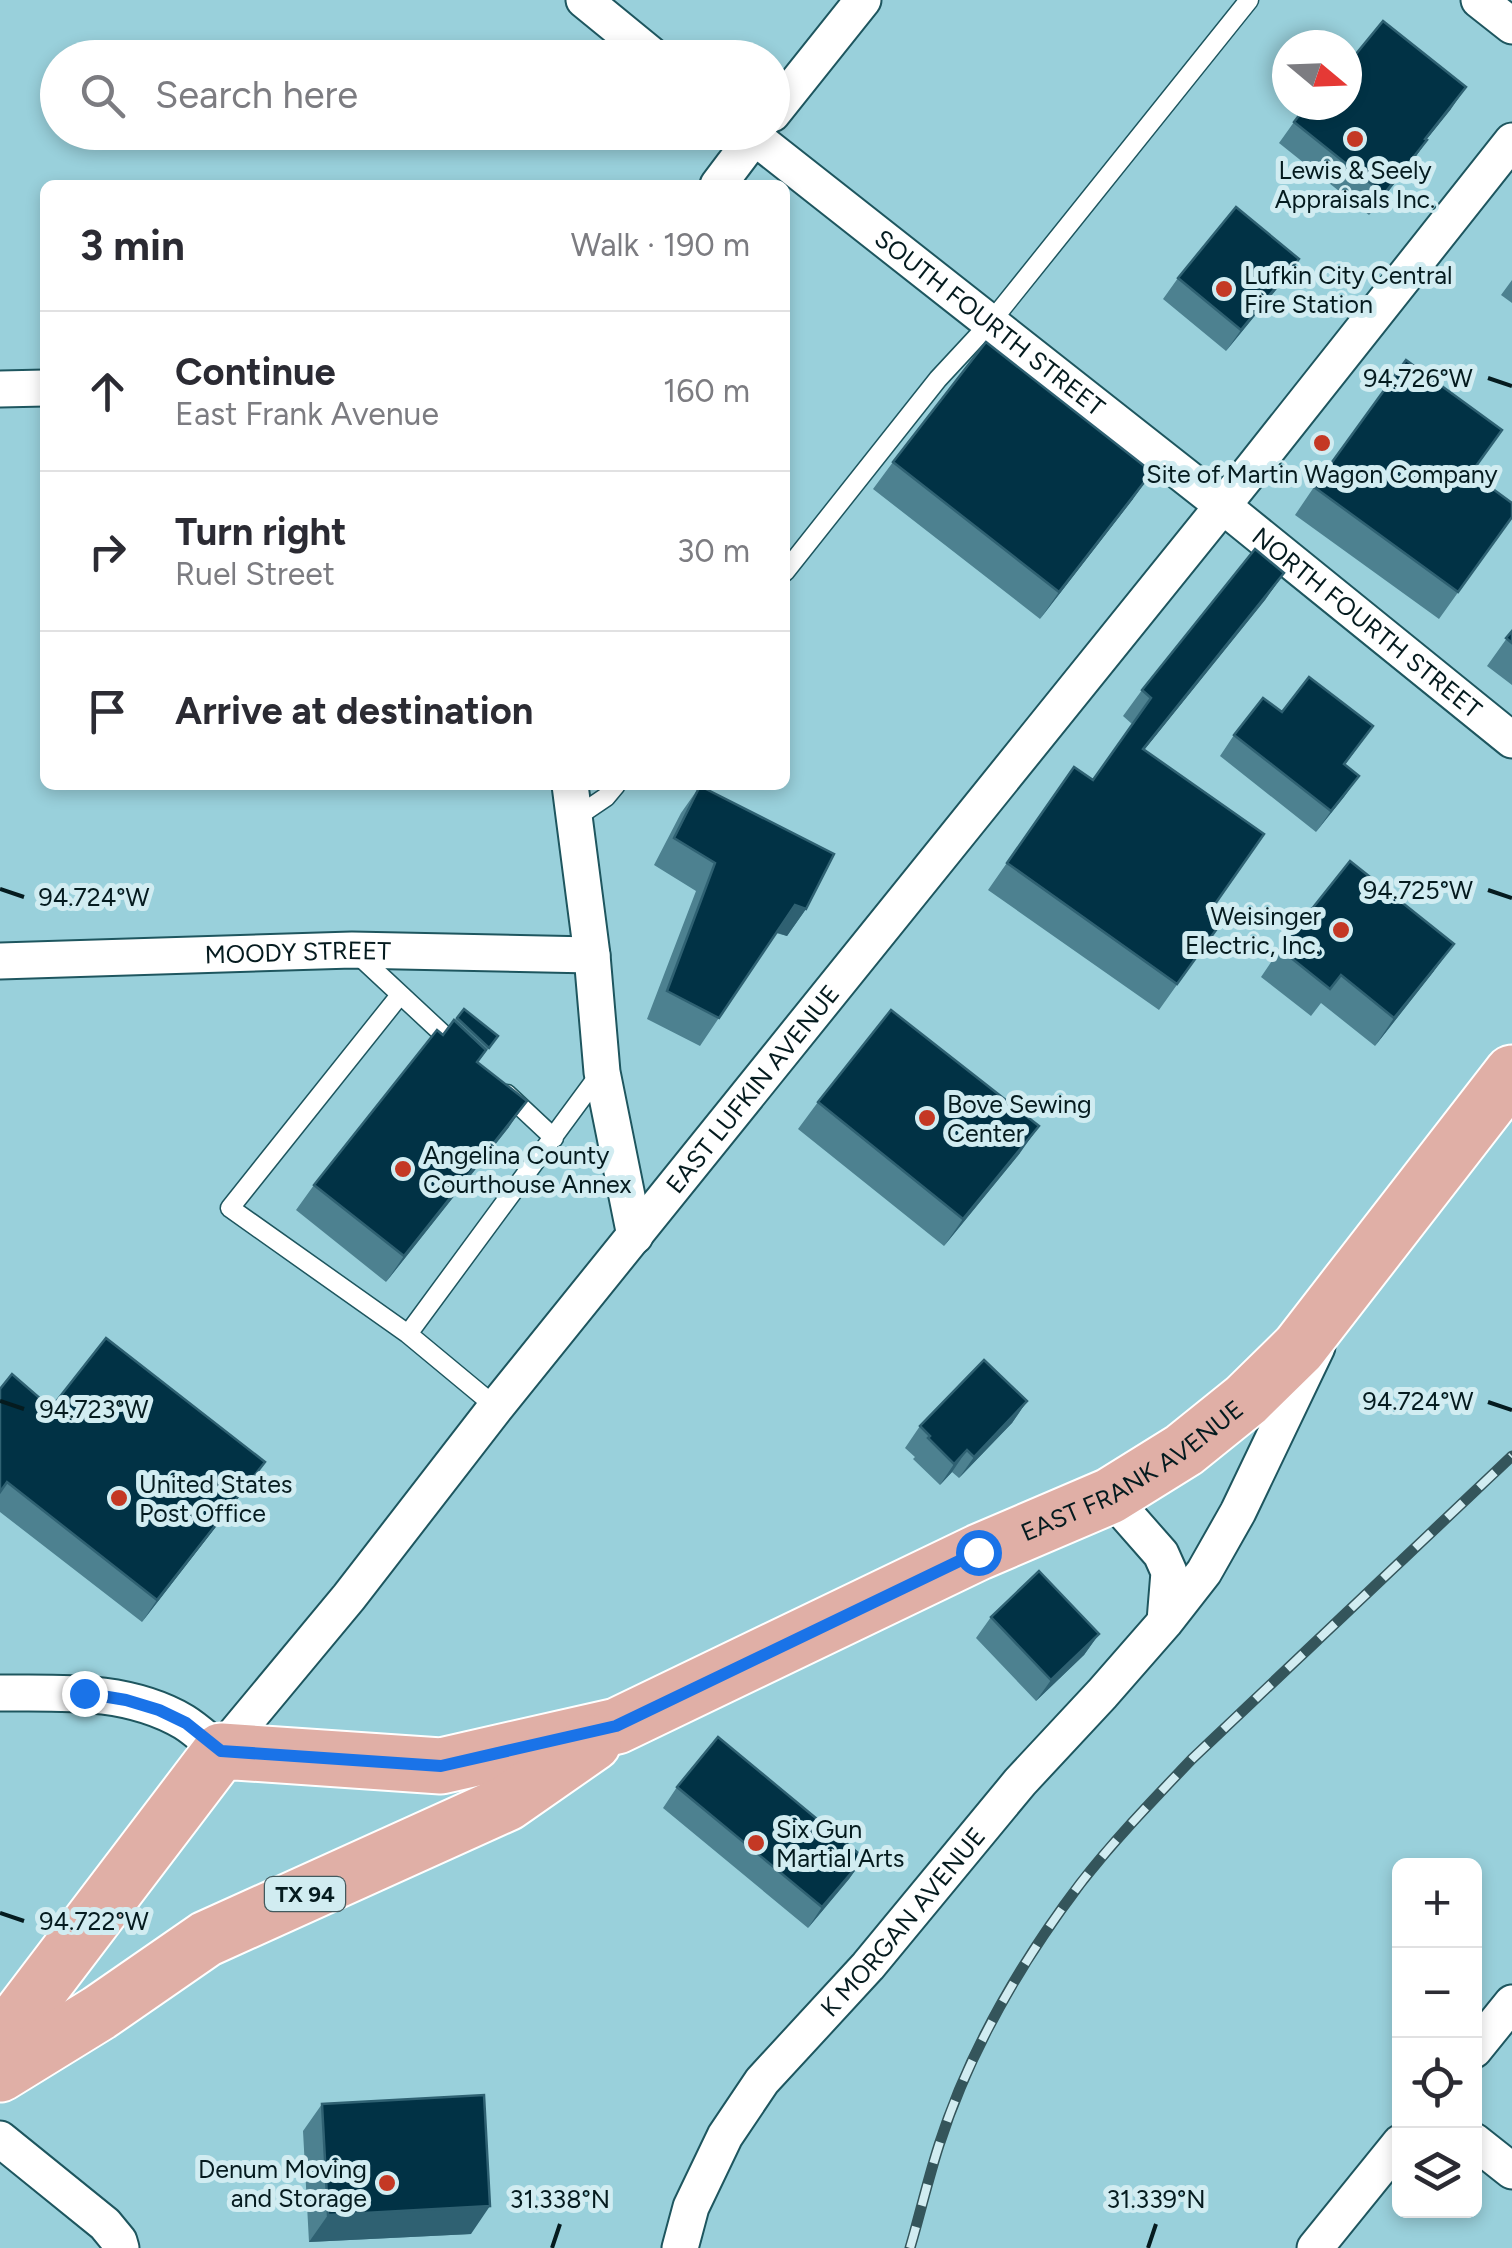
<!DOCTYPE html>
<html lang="en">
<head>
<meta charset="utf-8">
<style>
  body { margin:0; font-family:Figtree,sans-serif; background:#f7f7f7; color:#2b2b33 }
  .controls { position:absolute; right:30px; bottom:30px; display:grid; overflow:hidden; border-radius:15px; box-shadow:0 5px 15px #0003 }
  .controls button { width:90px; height:90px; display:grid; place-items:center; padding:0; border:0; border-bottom:2px solid #e1e1e2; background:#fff; color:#2b2b33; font:50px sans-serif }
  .compass { position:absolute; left:1272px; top:30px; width:90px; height:90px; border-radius:50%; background:#fff; box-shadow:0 5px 15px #0003; rotate:109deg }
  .stop { position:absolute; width:30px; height:30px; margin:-22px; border:8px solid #1a73e8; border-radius:50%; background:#fff }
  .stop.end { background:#1a73e8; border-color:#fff; box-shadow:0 2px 10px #0008 }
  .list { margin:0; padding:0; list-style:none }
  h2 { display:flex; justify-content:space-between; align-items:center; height:130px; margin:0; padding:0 40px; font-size:42px }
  h2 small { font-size:32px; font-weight:400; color:#7c7c81 }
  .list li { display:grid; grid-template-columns:65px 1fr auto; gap:30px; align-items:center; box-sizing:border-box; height:160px; padding:0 40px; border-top:2px solid #e1e1e2 }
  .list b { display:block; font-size:38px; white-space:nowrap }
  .list p { margin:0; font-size:32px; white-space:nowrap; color:#7c7c81 }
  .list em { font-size:32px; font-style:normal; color:#7c7c81 }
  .icon { flex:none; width:55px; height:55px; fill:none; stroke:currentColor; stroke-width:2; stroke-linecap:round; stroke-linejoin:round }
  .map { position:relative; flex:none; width:1512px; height:2248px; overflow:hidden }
  .search { position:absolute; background:#fff; box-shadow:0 5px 15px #0003; left:40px; top:40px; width:750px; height:110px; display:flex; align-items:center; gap:25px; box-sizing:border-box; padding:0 35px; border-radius:55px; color:#7c7c81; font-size:38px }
  .panel { position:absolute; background:#fff; box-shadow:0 5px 15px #0003; left:40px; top:180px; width:750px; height:610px; border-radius:15px }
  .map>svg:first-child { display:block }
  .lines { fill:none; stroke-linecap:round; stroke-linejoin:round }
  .lane-casing { stroke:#1e565f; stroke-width:21 }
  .street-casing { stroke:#1e565f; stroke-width:39 }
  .primary-casing { stroke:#fff; stroke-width:59 }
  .lane { stroke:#fff; stroke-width:18 }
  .street { stroke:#fff; stroke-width:35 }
  .primary { stroke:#e0afa6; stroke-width:55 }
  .rail-casing { stroke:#34555b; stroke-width:11 }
  .rail { stroke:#d1ecf1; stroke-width:8; stroke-dasharray:22; stroke-linecap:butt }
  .wall { fill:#4d8190 }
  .shaded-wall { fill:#2f6172 }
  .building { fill:#013245; stroke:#2f6172; stroke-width:2.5 }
  .route { stroke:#1a73e8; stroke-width:12 }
  .ticks { fill:none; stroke:#051b1f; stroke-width:4 }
  .poi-dot { fill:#c43824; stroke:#d1ecf1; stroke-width:4 }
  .labels { text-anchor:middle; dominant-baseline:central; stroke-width:10; stroke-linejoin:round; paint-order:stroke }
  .shield { fill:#d1ecf1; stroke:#425a5e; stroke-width:2.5 }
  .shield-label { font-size:22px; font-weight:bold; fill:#051b1f }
  .poi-label { font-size:25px; fill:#051b1f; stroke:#d1ecf1; text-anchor:start }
  .street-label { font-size:25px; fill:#051b1f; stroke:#d1ecf1 }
  .ticks-label { font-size:25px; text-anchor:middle; fill:#051b1f; stroke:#d1ecf1; stroke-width:10; stroke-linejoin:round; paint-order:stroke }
</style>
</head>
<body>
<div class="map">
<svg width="1512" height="2248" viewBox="0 0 1512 2248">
  <rect width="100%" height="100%" fill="#99d0db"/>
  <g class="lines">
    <g class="lane-casing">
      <path id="lane" d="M785 572 938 379 990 323 1249 0
        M575 818 606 797 616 785
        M357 954 459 1049
        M400 995 230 1208 408 1334
        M507 1094 554 1138
        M496 1407 408 1334 601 1072"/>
    </g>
    <g class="street-casing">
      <g id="street">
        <path d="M584 0 655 58"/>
        <path d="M1479 0 1512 26"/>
        <path d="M772 114 863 0"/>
        <path id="s1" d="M748 132 1223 506 1512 740"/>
        <path d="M718 185 758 132"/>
        <path d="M0 389 45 388"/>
        <path d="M570 785 592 955 602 1072 635 1236"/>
        <path id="s2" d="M0 961 352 950 592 955"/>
        <path d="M1110 1496 1161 1554 1169 1572 1165 1621"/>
        <path id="s3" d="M0 1693C63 1693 128 1689 184 1722 197 1730 209 1742 221 1751L349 1597 496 1407 1253 468 1512 141"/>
        <path d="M1474 2050 1512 2003"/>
        <path d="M0 2139 105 2224 119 2241 121 2248"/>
        <path d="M1474 2141 1512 2171"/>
        <path id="s4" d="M680 2248 691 2207 725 2136 762 2081 868 1966 1020 1782 1102 1694 1165 1622 1204 1572 1238 1512 1317 1347"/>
        <path d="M1315 2248 1400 2143"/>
      </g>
    </g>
    <g class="primary-casing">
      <g id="primary">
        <path id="s5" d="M0 2042 221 1751 441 1766 617 1726 979 1552 1110 1496 1184 1450 1246 1400 1299 1348 1512 1073"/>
        <path d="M0 2074 99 2013 206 1939 507 1803 593 1743"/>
      </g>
    </g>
    <use href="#lane" class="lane"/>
    <use href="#street" class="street"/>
    <use href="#primary" class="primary"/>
    <g class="rail-casing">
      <path id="rail" d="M910 2248C920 2214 928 2179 939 2145 969 2052 1021 1962 1080 1884 1114 1840 1154 1799 1192 1759L1512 1456"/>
    </g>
    <use href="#rail" class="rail"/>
  </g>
  <path class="wall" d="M1451 109 1426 140H1427L1412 162 1369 215 1279 143 1294 122Z
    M1299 259 1284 280 1226 351 1163 299 1178 278Z
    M1512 280V303L1501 295Z
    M893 462 1133 499 1040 619 873 489Z
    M1471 474 1512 517 1439 619 1295 515 1314 487Z
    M1284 573 1265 600 1144 750 1208 914 1221 923 1159 1010 988 890 1074 767 1093 780 1132 724 1123 716 1142 690Z
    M1512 631V685L1487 666Z
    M1282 712 1358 747 1345 765 1359 776 1316 832 1220 756 1234 735Z
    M700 786 806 909 787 936 776 933 700 1046 647 1019 696 891 654 865 681 813Z
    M1280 949 1434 971 1375 1046 1321 1003 1311 1016 1261 977Z
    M464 1009 498 1036 478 1062 509 1127 386 1282 296 1210 314 1185Z
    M818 1102 1020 1153 944 1246 798 1129Z
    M0 1389 249 1484 142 1622 0 1512Z
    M1027 1401 1012 1423 959 1478 952 1472 940 1485 913 1459 915 1457 905 1448 920 1426Z
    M991 1617 1099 1634 1084 1655 1036 1701 976 1638Z
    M677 1787 864 1858 849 1879 808 1928 663 1808Z
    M322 2104 471 2234 309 2242 303 2131Z"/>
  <path class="shaded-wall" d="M1466 87 1451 109 1410 160 1425 139Z
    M1427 140 1412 162 1369 215 1384 194Z
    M1299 259 1284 280 1226 351 1241 330Z
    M1152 472 1133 499 1040 619 1059 592Z
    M1284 573 1265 600 1124 775 1143 749Z
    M1359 776 1344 797 1316 832 1331 811Z
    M795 905 806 909 787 936 775 932Z
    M1454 944 1434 971 1375 1046 1394 1018Z
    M527 1101 509 1127 386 1282 404 1256Z
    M1039 1126 1020 1153 944 1246 963 1219Z
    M1027 1401 1012 1423 959 1478 974 1457Z
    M967 1450 952 1472 940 1485 954 1464Z
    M265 1462 249 1484 142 1622 157 1600Z
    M1099 1634 1084 1655 1036 1701 1051 1680Z
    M864 1858 849 1879 808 1928 822 1907Z
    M490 2206 471 2234 309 2242 328 2215Z"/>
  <path class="building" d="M1383 21 1466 87 1425 139 1427 140 1384 194 1294 122 1307 105H1347V65Z
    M1236 207 1299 259 1241 330 1178 278Z
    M986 342 1152 472 1059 592 893 462Z
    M1406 360 1502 430 1471 473 1512 503V517L1458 592 1314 487Z
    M1255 549 1284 573 1143 749 1264 834 1208 914 1221 923 1177 984 1007 863 1074 767 1093 780 1151 698 1142 690Z
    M1512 631V643L1506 638Z
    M1309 677 1373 726 1344 764 1359 776 1331 811 1234 735 1263 698 1282 712Z
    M700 786 834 854 806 909 795 905 719 1018 667 991 715 863 674 838Z
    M1350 861 1454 944 1394 1018 1341 975 1330 989 1280 949Z
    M464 1009 498 1036 489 1048 457 1018Z
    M891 1010 1039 1126 963 1219 818 1102Z
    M454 1020 486 1050 477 1062 527 1101 404 1256 314 1185 437 1030 443 1035Z
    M106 1338 265 1462 157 1600 7 1482 0 1492V1389L12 1374 51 1408Z
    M984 1360 1027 1401 974 1457 967 1450 954 1464 928 1438 930 1436 920 1426Z
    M1039 1571 1099 1634 1051 1680 991 1617Z
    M718 1737 864 1858 822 1907 677 1787Z
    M484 2095 490 2206 328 2215 322 2104Z"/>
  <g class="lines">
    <path class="route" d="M84 1693 126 1700 159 1710 186 1723 221 1751 441 1766 616 1726 978 1552"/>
  </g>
  <path class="ticks" d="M1488 378 1512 386M0 889 24 897M1488 890 1512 898M0 1401 24 1409M1488 1402 1512 1410M0 1913 24 1921M552 2248 560 2224M1148 2248 1156 2224"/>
  <g class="poi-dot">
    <circle cx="1355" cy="139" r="10"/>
    <circle cx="1224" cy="289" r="10"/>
    <circle cx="1322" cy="443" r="10"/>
    <circle cx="1341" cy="930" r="10"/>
    <circle cx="927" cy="1118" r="10"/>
    <circle cx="403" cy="1169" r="10"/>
    <circle cx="119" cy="1498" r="10"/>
    <circle cx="756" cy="1843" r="10"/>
    <circle cx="387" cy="2183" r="10"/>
  </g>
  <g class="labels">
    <rect class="shield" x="265" y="1877" width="80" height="34" rx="8"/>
    <g class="shield-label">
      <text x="305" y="1894">TX 94</text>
    </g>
    <g class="poi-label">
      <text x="1355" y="170" text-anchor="middle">Lewis &amp; Seely<tspan x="1355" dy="29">Appraisals Inc.</tspan></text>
      <text x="1244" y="275">Lufkin City Central<tspan x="1244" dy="29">Fire Station</tspan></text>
      <text x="1322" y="474" text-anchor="middle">Site of Martin Wagon Company</text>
      <text x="1321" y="916" text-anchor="end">Weisinger<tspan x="1321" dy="29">Electric, Inc.</tspan></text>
      <text x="947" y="1104">Bove Sewing<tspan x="947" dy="29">Center</tspan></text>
      <text x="423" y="1155">Angelina County<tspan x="423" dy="29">Courthouse Annex</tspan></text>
      <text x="139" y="1484">United States<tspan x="139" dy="29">Post Office</tspan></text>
      <text x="776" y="1829">Six Gun<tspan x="776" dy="29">Martial Arts</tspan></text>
      <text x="367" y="2169" text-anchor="end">Denum Moving<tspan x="367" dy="29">and Storage</tspan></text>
    </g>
    <g class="street-label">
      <text stroke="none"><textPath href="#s1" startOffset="308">SOUTH FOURTH STREET</textPath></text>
      <text stroke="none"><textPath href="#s1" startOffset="790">NORTH FOURTH STREET</textPath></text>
      <text stroke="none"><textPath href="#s2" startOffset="298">MOODY STREET</textPath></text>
      <text stroke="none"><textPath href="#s3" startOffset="1085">EAST LUFKIN AVENUE</textPath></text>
      <text stroke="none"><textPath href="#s5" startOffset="1342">EAST FRANK AVENUE</textPath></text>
      <text stroke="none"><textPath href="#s4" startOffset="400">K MORGAN AVENUE</textPath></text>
    </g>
  </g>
  <g class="ticks-label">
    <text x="1418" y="387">94.726°W</text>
    <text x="1418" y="899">94.725°W</text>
    <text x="94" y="906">94.724°W</text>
    <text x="1418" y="1410">94.724°W</text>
    <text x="94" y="1418">94.723°W</text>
    <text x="94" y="1930">94.722°W</text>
    <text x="560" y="2208">31.338°N</text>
    <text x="1156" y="2208">31.339°N</text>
  </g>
</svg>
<div class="controls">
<button>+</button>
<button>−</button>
<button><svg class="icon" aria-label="locate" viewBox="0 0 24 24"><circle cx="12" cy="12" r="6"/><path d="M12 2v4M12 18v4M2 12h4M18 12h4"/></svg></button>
<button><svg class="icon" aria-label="layers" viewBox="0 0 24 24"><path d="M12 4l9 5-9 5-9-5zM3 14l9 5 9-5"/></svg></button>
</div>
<svg class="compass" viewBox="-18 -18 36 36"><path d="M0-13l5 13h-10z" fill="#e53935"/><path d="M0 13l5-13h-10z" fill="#7c7c81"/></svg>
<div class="stop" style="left:978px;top:1552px"></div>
<div class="stop end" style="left:84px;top:1693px"></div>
<div class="search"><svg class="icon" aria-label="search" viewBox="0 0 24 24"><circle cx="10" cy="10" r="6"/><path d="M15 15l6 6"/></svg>Search here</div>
<section class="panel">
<h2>3 min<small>Walk · 190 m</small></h2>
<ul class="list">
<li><svg class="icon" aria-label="ahead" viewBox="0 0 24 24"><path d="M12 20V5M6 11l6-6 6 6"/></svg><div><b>Continue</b><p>East Frank Avenue</p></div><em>160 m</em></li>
<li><svg class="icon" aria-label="right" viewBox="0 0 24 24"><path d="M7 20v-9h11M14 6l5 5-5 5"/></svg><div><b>Turn right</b><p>Ruel Street</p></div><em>30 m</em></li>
<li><svg class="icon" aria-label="arrive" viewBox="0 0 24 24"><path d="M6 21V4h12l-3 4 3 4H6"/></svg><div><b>Arrive at destination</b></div></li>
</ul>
</section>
</div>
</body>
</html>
